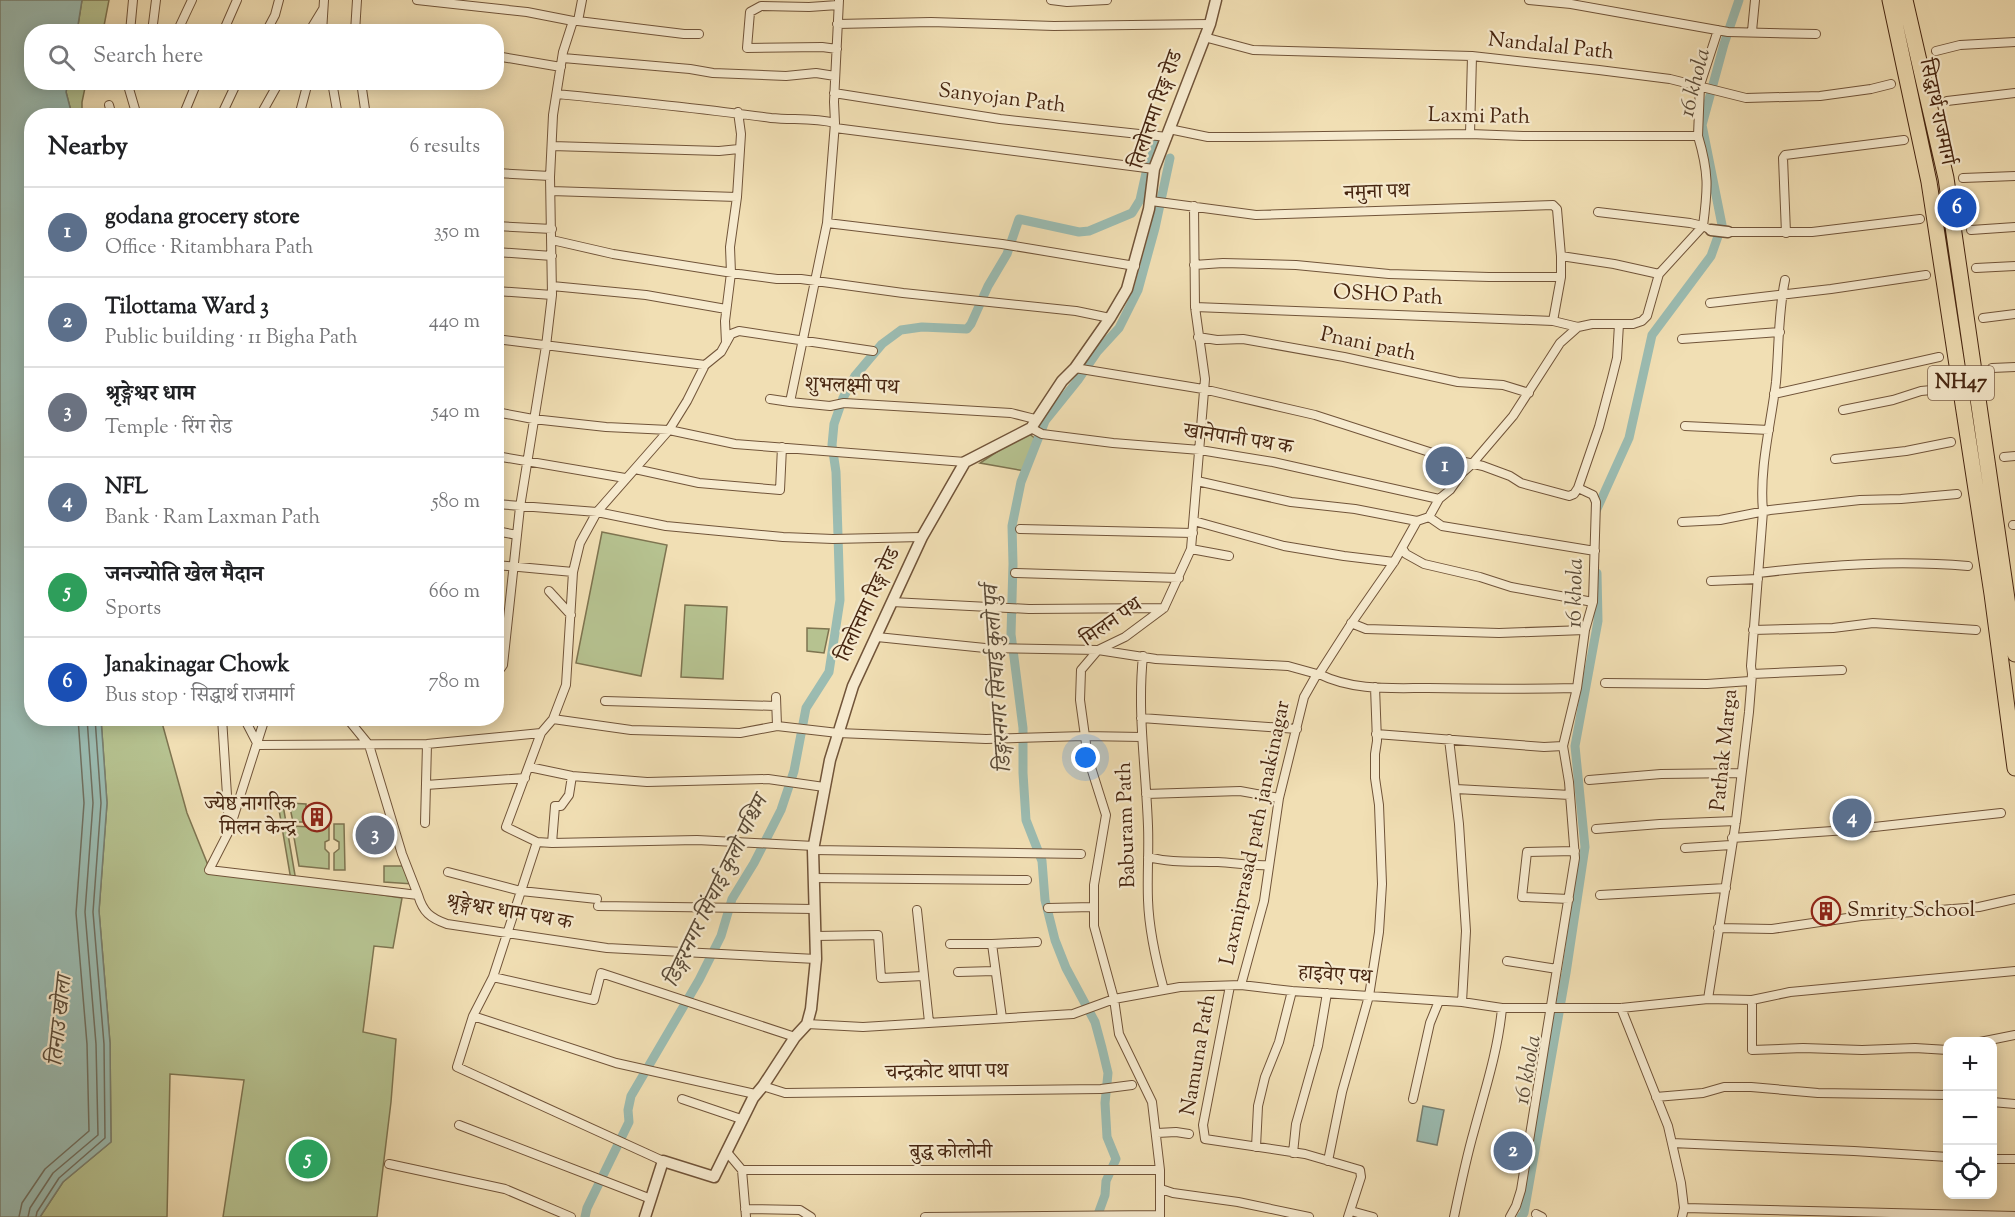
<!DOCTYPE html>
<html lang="en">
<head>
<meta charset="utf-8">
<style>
  body { margin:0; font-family:"Sorts Mill Goudy","Noto Serif Devanagari",serif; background:#f6f6f6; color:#202124 }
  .controls { position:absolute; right:18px; bottom:18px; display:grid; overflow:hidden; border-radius:12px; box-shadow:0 3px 15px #0003 }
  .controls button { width:54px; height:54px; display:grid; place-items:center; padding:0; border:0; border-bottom:2px solid #e0e0e0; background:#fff; color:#202124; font:30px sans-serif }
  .you { position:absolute; left:1086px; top:758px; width:21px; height:21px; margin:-15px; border:4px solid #fff; border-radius:50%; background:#1a73e8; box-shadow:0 0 0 9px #1a73e833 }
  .badge { display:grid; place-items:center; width:39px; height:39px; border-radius:50%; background:#7c3aed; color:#fff; font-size:20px; font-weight:700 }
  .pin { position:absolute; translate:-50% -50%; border:3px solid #fff; box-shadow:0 2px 6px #0006 }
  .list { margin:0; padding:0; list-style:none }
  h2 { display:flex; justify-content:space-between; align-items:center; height:78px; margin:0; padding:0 24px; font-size:26px }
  h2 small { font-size:20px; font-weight:400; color:#757577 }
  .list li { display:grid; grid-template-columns:39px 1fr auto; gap:18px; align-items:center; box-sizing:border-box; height:90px; padding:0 24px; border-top:2px solid #e0e0e0 }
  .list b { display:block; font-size:22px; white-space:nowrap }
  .list p { margin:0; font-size:20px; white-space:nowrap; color:#757577 }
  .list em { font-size:20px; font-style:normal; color:#757577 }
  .icon { flex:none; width:33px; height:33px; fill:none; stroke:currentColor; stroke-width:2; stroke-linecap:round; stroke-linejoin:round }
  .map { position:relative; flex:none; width:2015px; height:1217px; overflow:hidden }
  .search { position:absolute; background:#fff; box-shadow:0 3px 15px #0003; left:24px; top:24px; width:480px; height:66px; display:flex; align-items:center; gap:15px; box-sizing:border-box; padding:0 21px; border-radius:24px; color:#757577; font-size:22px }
  .panel { position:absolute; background:#fff; box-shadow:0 3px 15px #0003; left:24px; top:108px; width:480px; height:618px; border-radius:24px }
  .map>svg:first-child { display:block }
  .green { fill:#b6c290; stroke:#7e7450; stroke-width:1.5 }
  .water { fill:#9bbcb2; stroke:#798071; stroke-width:1.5 }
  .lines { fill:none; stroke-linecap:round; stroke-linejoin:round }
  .shore { stroke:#707061; stroke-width:1.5 }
  .canal { stroke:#9bbcb2; stroke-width:9 }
  .minor-casing { stroke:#715439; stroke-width:10 }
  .tertiary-casing { stroke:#715439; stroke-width:13 }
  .trunk-casing { stroke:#462510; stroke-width:17 }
  .minor { stroke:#f6eace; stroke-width:8 }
  .tertiary { stroke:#f6eace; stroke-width:10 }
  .trunk { stroke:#f1dfb4; stroke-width:15 }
  .labels { text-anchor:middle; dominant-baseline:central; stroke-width:4.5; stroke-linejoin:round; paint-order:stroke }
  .shield { fill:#f6eace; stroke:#7b6049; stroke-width:1.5 }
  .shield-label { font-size:20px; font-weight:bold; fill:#462510 }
  .street-label { font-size:21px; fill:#462510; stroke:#f6eace }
  .poi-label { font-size:21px; fill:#462510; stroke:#f6eace; text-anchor:end }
  .water-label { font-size:22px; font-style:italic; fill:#5b4b38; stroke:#f6eace }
</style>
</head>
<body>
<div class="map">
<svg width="2015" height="1217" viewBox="0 0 2015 1217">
  <rect width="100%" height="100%" fill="#f1dfb4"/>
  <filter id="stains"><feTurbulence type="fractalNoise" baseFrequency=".00333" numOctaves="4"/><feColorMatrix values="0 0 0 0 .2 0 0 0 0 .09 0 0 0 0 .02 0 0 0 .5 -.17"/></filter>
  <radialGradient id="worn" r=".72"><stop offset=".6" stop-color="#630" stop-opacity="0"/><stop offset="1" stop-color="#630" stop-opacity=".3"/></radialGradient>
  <path class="green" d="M82 0H109L103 31 77 32Z
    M68 83H86L82 102V115H72L66 92Z
    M1027 432 1037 440 1025 471 980 463Z
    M602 532 667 545 641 676 576 663Z
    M685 605 727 607 723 679 681 677Z
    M807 628 829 629 824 653 807 651Z
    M101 719H161L187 813 210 870 291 880 277 798 282 799 296 881 402 898 393 948 374 946 363 1032 396 1039 391 1102 377 1217H223L244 1080 170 1074 167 1217H40L63 1182 111 1142 110 1043 99 911 107 803Z
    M289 803 306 804V822H293Z
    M334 824H344L345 870H334V853L339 849V842L334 839Z
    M323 825H329V840L325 842V849L329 853V869L299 866 292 826 312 827V830H322Z
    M384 866H406L413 884 384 882Z"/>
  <path class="water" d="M0 0H82L77 31 32 32V82L68 83 66 92 72 115 32 116V718L101 719 107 803 99 911 110 1043 111 1142 63 1182 40 1217H0Z
    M1423 1106 1444 1110 1437 1145 1417 1141Z"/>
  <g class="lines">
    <path class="shore" d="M19 1217 22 1203 45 1169 89 1131 87 1044 76 913 84 803 78 718
      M28 1217 30 1208 53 1173 98 1135 96 1044 85 912 93 803 87 718
      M36 1217 37 1212 59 1178 105 1138 104 1044 93 912 101 803 95 718"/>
    <path class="canal" d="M1596 511 1629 438 1652 335 1711 256 1722 225 1702 125 1724 44 1739 0
      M585 1217 587 1208 629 1122 628 1110 631 1096 699 980 721 936 732 899 754 863 781 810 794 771 806 708 829 672 840 600 836 472 832 445 834 424 843 398 855 376 882 344 901 330 922 327 967 329 971 324 988 286 1007 254 1019 219 1079 232 1089 231 1132 213 1140 200 1146 173 1158 138
      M1097 1217 1105 1195 1106 1181 1116 1159 1107 1137 1105 1103 1108 1073 1102 1048 1095 1022 1066 968 1055 940 1045 900 1042 861 1026 820 1023 773V728L1011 634 1013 564 1012 526 1021 482 1045 421 1078 380 1097 352 1119 328 1138 290 1155 228 1170 158
      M1521 1217 1524 1213 1566 973 1585 847 1575 746 1598 621 1597 573"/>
    <g class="minor-casing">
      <path id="minor" d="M417 0 527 12 573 21
        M839 0 834 102 835 123 827 223 790 402 830 406 844 403 1011 413 1035 419
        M1051 0 1067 2 1107 0
        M1529 0 1571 4 1728 32 1816 34
        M578 21 684 34H699
        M837 24 931 22 1054 26 1210 24
        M1752 31 1755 0
        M130 32 133 0
        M152 32 156 0
        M177 32 192 0
        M223 32 237 0
        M266 32 275 15 279 0
        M309 32 323 9
        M322 32 324 0
        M355 32 357 0
        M1204 37 1253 50 1472 56 1599 70 1670 79 1746 98 1820 96 1871 89 1891 84
        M837 49 822 47 747 48 750 12 761 6 809 7 838 5
        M1936 51 1960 45 2015 42
        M496 56 561 67
        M563 58 690 69 713 73 786 76 816 73 835 76
        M127 82 137 116
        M332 82 338 116
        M361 82 366 116
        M834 93 1000 119 1167 137
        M557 94C628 101 700 108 771 118 793 120 814 118 835 123
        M1947 101 2015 93
        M109 105 112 116
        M183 116 197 82
        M221 116 237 82
        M260 116 279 82
        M299 116 308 82
        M835 128 1154 169
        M1169 129 1208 137H1246L1470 134 1523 136H1698C1709 173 1708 188 1703 226L1690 223 1598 212
        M1470 134 1472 56
        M1698 136 1700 85 1718 30
        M552 146 719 151 739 149
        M496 173 550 176
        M1963 178 2015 176
        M551 191 737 197
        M1151 201 1256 215 1553 205 1557 209 1561 256
        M827 223 1002 244 1135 266
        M496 226 552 229
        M1971 230 2015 227
        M1728 232H1812L1920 219
        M1786 233 1783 158 1785 155 1904 140
        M552 240 613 254 739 274 777 279H801L903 293 1076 311 1110 318
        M496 252 552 256
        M1194 265 1223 263 1296 265 1389 274 1489 277H1561L1553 321
        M1976 268 2015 266
        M1561 277V256L1614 264 1659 274
        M552 286 646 295 726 309
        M496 291 552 295
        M1710 303 1831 289 1926 275
        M1195 307 1553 321 1578 327
        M1983 318 2015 314
        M1198 337 1217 340 1243 339 1344 357 1458 382 1503 385 1529 393
        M496 339 705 365
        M1682 339 1780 332
        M726 343 725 321 731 273 730 247 737 197 741 134 738 112
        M705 365 687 401 669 430 597 512 580 543 573 572 566 685 553 719 541 733 506 827 537 842 552 843 697 840 814 846
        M705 365 721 352 731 334 739 331 873 351
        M1075 368 1203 389 1315 415 1451 459 1483 466 1510 476 1521 483 1569 496 1574 494 1578 488
        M1992 368 2015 367
        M1774 394 1939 357
        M770 399 790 402
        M1843 410 1893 400 1921 391 1942 389
        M496 412 533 419 606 427 669 430 735 444 965 462
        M1685 426 1769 430
        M1031 428 1042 434 1113 443 1200 450 1273 462 1439 499
        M496 456 625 478
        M2004 457 2015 456
        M1835 459 1906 451 1951 442
        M635 469 699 483 780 490 782 447
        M1197 481 1291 502 1355 509 1417 521
        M496 504 597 512 666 526 783 537 833 539 922 537
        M1429 517 1442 526 1595 551
        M1194 521 1284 546 1344 556 1394 562
        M1682 522 1720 520 1770 510 1860 500 1901 499 1957 494
        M2013 525H2015
        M1020 529 1193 533
        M496 531 517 535
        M1402 548 1406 554 1424 564 1480 577 1511 587 1593 602
        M1191 549 1229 556
        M496 565 573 572
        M1015 573 1179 578
        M1758 573C1828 565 1897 560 1968 566
        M1711 581 1758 579
        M549 591 571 615
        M892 602 1029 609 1164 608
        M1351 623 1366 629 1499 633 1585 630
        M1753 630 1833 628 1873 623 1976 630
        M877 637 985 648 1098 650 1156 659 1288 666 1317 674
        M1143 656C1137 713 1146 769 1148 826 1149 851 1147 875 1148 900 1149 930 1156 961 1164 990
        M1319 674C1353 691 1392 688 1428 688 1478 689 1528 689 1577 688
        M1752 674 1842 670
        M496 675 503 665 520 507 546 346 552 295 550 177 553 115 563 52 573 21H578L582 0
        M1605 683 1707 684 1750 681
        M776 697 777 726
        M605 701 776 706
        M222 718 229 826
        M244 718 258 745
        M265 718 229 831 209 870 418 895C423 912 430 918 447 924L607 948 816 959
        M351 718V723L369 745 402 854 418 895
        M1141 718 1297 729
        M553 719 631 730 740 733 777 726 838 733 986 739 1084 736 1142 737
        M1376 734 1544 747 1563 746
        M1449 739 1459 824 1466 931 1462 1002
        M258 745 427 744 541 733
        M529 767 572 776 647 782 768 779 824 787
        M1589 780 1661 774 1741 773
        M426 785 525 778
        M1456 789 1570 795
        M1146 794 1240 791 1279 798
        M425 823 427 744
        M1596 829 1660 824 1736 821
        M1732 838 1847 830 2001 813
        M537 842 493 977 473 1016 457 1067 663 1161
        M552 843 555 806H561L569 795 572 776
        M1685 848 1731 845
        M813 850 1081 854
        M1148 857C1171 863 1194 861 1218 862 1236 863 1252 866 1269 865
        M448 872 521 891 597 899
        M813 878 1027 880
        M1600 895 1726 888
        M1569 899 1522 897 1527 852 1575 851
        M598 906 814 909
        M1048 908 1093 907
        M917 910 929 1022
        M1718 928 1772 929 1861 916 1979 907 2015 899
        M815 936 878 935 881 978 924 976
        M950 944H992
        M1507 961 1557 969
        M958 972 995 971
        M493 977 594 1000 601 973 795 1037
        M1241 985 1264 901 1279 798 1304 697 1317 674H1319L1353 621 1394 562 1417 521 1429 517 1439 499 1450 490 1462 473 1472 464 1513 416 1560 343 1578 327 1592 324H1633L1642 321 1647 316 1659 274 1703 226 1711 230
        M1230 986 1203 1125 1205 1139 1305 1154 1360 1170 1361 1177 1348 1217
        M1708 999 1736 821 1749 712 1752 674 1751 666 1763 511C1759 468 1771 424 1776 382 1779 348 1778 313 1785 280
        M1752 1000V1050L1803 1048 1862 1050 1915 1048 1948 1050
        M1621 1008 1668 1126 1681 1183 1684 1208 1682 1217
        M473 1016 616 1063 755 1094
        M1002 1018 992 944 1037 942
        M807 1024 863 1027 1073 1014 1114 999 1180 987 1241 985 1292 991 1462 1002 1502 1008H1621L1708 999 1752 1000 1790 992 2015 971
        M1980 1042 2015 1035
        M763 1086 785 1093 1101 1089 1132 1085
        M1656 1097 1703 1093 1724 1087H1751L1818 1093 1948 1095
        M682 1099 741 1119
        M1413 1099 1430 1023 1439 1001
        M1992 1102 2015 1104
        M459 1125 651 1199
        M1157 1133 1176 1132 1189 1134
        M1672 1143 1854 1151 1948 1157
        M1256 1147 1258 1106 1265 1077 1279 1042 1292 991
        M726 1151 742 1170 746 1217
        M1293 1153 1296 1124 1318 1046 1327 993
        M1992 1159H2015
        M1328 1161 1342 1092 1369 996 1379 932 1382 884 1379 805 1375 778V754L1377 741 1375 687
        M389 1164 505 1189 571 1217
        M742 1170H1160
        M1161 1189 1173 1193 1238 1202 1309 1217
        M1684 1208 2015 1216
        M745 1209 800 1210 811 1217
        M1351 1211 1373 1217
        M1536 1214 1542 1217
        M925 1217 1160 1215
        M1160 1217V1170L1152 1102 1119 1034 1114 999 1094 926V885L1106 815 1088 758 1080 700 1081 670 1098 650 1125 637 1164 608 1191 549 1205 379 1195 307 1194 206
        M1454 1217C1460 1188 1466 1159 1474 1131 1485 1090 1498 1051 1502 1008
        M1510 1217 1516 1206 1521 1190 1575 858 1569 782 1563 746 1577 688 1585 630 1593 602 1596 502 1593 495 1578 488 1599 427 1612 378 1617 358 1619 324"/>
    </g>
    <g class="tertiary-casing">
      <path id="tertiary" d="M1711 230 1728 232
        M645 1217 663 1161 714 1177 753 1098 763 1086 795 1037 807 1024 811 1009 816 959 813 850 830 760 853 686 922 537 965 462 1031 428 1062 381 1075 368 1110 318 1127 289 1149 209 1154 169 1210 24 1216 0"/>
    </g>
    <g class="trunk-casing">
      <path id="trunk" d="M1890 0 1929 182 1992 594 2015 768
        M1905 0 1946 178 2015 654"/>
    </g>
    <use href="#minor" class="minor"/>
    <use href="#tertiary" class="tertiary"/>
    <use href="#trunk" class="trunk"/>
  </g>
  <defs>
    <g id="building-ring" transform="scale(1.5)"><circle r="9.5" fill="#f6eace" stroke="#8f2418" stroke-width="1.5"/><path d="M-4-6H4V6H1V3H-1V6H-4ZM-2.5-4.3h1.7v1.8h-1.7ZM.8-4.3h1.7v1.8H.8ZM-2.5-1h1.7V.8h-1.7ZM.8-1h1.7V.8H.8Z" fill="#8f2418"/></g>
  </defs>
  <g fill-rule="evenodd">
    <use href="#building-ring" x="317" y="817"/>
    <use href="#building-ring" x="1826" y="911"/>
  </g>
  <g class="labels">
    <rect class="shield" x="1928" y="366" width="66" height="34" rx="4.5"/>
    <g class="shield-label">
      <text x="1961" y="383">NH47</text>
    </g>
    <g class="street-label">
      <text transform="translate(1551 47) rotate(6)">Nandalal Path</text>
      <text transform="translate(1002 99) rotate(7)">Sanyojan Path</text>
      <text transform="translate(1157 110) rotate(-71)">तिलोत्तमा रिङ्ग रोड</text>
      <text transform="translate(1936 112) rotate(78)">सिद्धार्थ राजमार्ग</text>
      <text transform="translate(1479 117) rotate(1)">Laxmi Path</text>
      <text transform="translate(1377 193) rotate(-2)">नमुना पथ</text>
      <text transform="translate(1388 296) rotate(3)">OSHO Path</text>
      <text transform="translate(1368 345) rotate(12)">Pnani path</text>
      <text transform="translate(852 387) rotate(2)">शुभलक्ष्मी पथ</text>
      <text transform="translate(1238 440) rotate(9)">खानेपानी पथ क</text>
      <text transform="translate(869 605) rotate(-65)">तिलोत्तमा रिङ्ग रोड</text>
      <text transform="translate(1112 623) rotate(-35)">मिलन पथ</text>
      <text transform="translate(1725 750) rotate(-84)">Pathak Marga</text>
      <text transform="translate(1127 825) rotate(-92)">Baburam Path</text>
      <text transform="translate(1256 833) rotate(-78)">Laxmiprasad path janakinagar</text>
      <text transform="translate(509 913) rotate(10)">श्रृङ्गेश्वर धाम पथ क</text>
      <text transform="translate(1335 976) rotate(4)">हाइवेए पथ</text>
      <text transform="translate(1199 1055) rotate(-80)">Namuna Path</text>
      <text transform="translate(947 1073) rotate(-1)">चन्द्रकोट थापा पथ</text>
      <text x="951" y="1153">बुद्ध कोलोनी</text>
    </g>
    <g class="poi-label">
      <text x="296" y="805">ज्येष्ठ नागरिक<tspan x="296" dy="24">मिलन केन्द्र</tspan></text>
      <text x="1847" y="911" text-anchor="start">Smrity School</text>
    </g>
    <g class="water-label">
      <text transform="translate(1696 83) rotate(-76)">16 khola</text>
      <text transform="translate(1576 593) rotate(-89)">16 khola</text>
      <text transform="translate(999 679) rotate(-94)">डिङ्गरनगर सिंचाई कुलो पुर्व</text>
      <text transform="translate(717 892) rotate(-64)">डिङ्गरनगर सिंचाई कुलो पश्चिम</text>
      <text transform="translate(61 1021) rotate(-84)">तिनाउ खोला</text>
      <text transform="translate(1529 1070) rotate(-80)">16 khola</text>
    </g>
  </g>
  <rect width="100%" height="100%" filter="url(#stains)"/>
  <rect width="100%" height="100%" fill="url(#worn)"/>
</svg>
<div class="controls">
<button>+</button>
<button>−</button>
<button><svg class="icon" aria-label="locate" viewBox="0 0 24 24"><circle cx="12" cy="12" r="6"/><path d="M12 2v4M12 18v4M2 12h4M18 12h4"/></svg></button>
</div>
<div class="you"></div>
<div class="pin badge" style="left:1445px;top:466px;background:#5c6f8a">1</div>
<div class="pin badge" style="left:1513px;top:1151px;background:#5c6f8a">2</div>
<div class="pin badge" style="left:375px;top:835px;background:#6b7280">3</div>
<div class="pin badge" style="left:1852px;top:818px;background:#5c6f8a">4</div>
<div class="pin badge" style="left:308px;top:1159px;background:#2e9e5b">5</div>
<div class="pin badge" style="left:1957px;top:208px;background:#1a4fb4">6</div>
<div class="search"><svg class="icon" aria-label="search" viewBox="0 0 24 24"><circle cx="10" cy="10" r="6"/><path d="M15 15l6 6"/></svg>Search here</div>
<section class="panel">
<h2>Nearby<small>6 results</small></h2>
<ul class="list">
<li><span class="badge" style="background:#5c6f8a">1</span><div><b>godana grocery store</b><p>Office · Ritambhara Path</p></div><em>350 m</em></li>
<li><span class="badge" style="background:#5c6f8a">2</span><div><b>Tilottama Ward 3</b><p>Public building · 11 Bigha Path</p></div><em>440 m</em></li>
<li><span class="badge" style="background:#6b7280">3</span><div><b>श्रृङ्गेश्वर धाम</b><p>Temple · रिंग रोड</p></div><em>540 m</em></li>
<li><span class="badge" style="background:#5c6f8a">4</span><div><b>NFL</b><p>Bank · Ram Laxman Path</p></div><em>580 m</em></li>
<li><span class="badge" style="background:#2e9e5b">5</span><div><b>जनज्योति खेल मैदान</b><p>Sports</p></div><em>660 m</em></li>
<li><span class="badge" style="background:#1a4fb4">6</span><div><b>Janakinagar Chowk</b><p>Bus stop · सिद्धार्थ राजमार्ग</p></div><em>780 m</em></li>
</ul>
</section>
</div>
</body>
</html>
